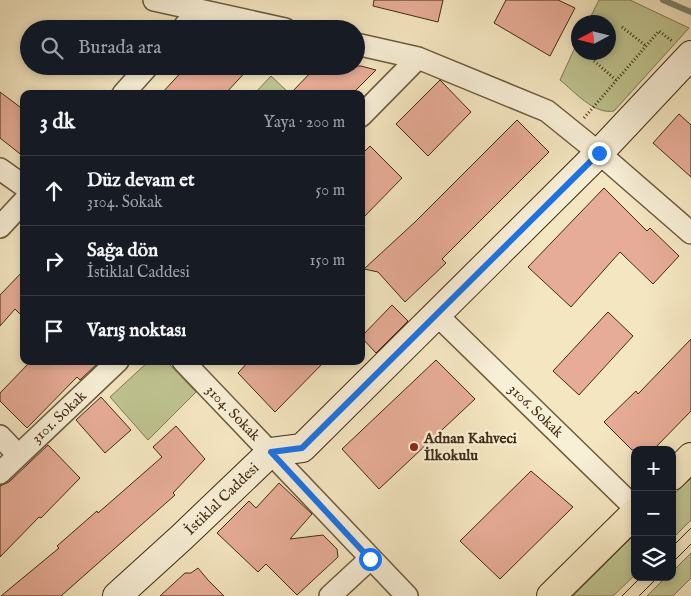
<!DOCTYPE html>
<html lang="tr">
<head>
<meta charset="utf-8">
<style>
  body { margin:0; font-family:"IM FELL English",serif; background:#20242c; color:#f1f3f6 }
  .controls { position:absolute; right:15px; bottom:15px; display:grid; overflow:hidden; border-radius:10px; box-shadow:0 2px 8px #0003 }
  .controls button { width:45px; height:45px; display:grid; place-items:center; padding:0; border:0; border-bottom:1px solid #363941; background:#171b24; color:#f1f3f6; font:25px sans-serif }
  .compass { position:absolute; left:571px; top:15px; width:45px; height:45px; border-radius:50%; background:#171b24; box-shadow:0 2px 8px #0003; rotate:263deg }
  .stop { position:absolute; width:15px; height:15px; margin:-11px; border:4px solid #1a73e8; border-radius:50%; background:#fff }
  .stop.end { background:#1a73e8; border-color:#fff; box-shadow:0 1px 5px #0008 }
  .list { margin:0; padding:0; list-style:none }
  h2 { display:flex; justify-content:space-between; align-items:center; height:65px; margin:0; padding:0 20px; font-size:21px }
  h2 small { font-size:16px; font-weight:400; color:#9ea1a6 }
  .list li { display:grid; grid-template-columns:32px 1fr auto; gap:15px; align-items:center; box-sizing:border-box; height:70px; padding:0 20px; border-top:1px solid #363941 }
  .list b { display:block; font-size:19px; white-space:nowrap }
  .list p { margin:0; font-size:16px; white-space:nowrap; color:#9ea1a6 }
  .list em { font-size:16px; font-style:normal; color:#9ea1a6 }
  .icon { flex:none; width:28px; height:28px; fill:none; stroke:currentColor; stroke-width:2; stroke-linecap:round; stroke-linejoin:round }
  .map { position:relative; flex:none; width:691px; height:596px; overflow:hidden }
  .search { position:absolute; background:#171b24; box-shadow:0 2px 8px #0003; left:20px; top:20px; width:345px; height:55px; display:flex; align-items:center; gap:12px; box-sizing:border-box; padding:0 18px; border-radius:28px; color:#9ea1a6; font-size:19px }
  .panel { position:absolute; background:#171b24; box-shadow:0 2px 8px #0003; left:20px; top:90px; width:345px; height:275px; border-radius:10px }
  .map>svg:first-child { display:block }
  .green { fill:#bfc490; stroke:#807850 }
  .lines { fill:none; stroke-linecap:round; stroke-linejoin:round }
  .stream { stroke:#788571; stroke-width:6 }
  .building { fill:#e7ac97; stroke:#412c11 }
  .street-casing { stroke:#6e5a3d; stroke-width:24 }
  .secondary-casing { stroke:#412c11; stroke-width:30 }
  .primary-casing { stroke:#412c11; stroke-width:30 }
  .path { stroke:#412c11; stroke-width:3; stroke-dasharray:1 2.5; stroke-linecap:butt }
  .street { stroke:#f8efd7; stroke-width:21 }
  .secondary { stroke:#f8efd7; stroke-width:28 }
  .primary { stroke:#f4e6c1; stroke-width:28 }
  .tram { stroke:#412c11; stroke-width:1 }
  .route { stroke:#1a73e8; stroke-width:6 }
  .poi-dot { fill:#8f2418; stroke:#f8efd7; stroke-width:2 }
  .labels { text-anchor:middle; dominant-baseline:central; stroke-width:4.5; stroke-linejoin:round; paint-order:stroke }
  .street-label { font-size:15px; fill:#412c11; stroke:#f8efd7 }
  .poi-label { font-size:15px; font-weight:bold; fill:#412c11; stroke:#f8efd7; text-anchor:start }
</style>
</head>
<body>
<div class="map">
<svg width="691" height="596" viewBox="0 0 691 596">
  <rect width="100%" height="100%" fill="#f4e6c1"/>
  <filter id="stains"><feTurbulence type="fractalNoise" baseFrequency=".004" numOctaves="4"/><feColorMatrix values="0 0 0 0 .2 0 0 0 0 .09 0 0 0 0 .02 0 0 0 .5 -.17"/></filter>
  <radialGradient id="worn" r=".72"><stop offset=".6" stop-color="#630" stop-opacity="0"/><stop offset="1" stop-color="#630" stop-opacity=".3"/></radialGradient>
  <path class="green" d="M599 0H630L689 28 614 111C594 115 574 91 560 80L578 41V52H608V22H588Z
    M271 76 290 94H254Z
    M149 361H166L196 392 148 440 110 397Z
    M691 478V520L672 539V496Z
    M635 534V575L613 596H573Z
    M691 553V578L673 596H647L666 577H672V572Z"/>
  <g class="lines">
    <path class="stream" d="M663 0 691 12"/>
  </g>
  <path class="building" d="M374 0H443L438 22 373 6Z
    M506 0H558L575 8 550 56 494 23Z
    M187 66H251L225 94H161Z
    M317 66H361L376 70 352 94H290Z
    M440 80 471 112 428 156 396 124Z
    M0 92 24 110V157L0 138Z
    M679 114 691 125V177L653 143Z
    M517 120 549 152 442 259 446 263 405 302 378 272 364 269 415 222Z
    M370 146 402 178 361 220V155Z
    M604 188 647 231 650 228 679 256 653 284 620 252 571 307 528 267Z
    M24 270V318L15 309 0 326V295Z
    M392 305 408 321 376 353 361 337Z
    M608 312 633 336 579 395 553 371Z
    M691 339V411L653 450H632L604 422 636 391 638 394Z
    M436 360 475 399 379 489 342 449Z
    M31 361H100L80 380 77 377 27 428 0 401V393Z
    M249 361H325L275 412 238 373Z
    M101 397 131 430 105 453 76 420Z
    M176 426 205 459 173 493 175 495 61 596H1L59 548 57 546 97 511 98 513 162 457 153 447Z
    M48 445 80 478 41 518 39 517 0 557V486L9 482Z
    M531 471 573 507 500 579 460 541Z
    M279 483 312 514 290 539 323 535 337 549 338 557 297 595 266 564 258 572 217 533 249 501 256 508Z
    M198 568 208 580 224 596H160L185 573H191Z"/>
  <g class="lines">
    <g class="street-casing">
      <path id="street" d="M154 0 285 29
        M182 29 199 10
        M356 44 418 58 547 111 599 153 691 233
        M123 94 148 66
        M361 116 418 58
        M0 169 24 186
        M0 227 24 201
        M436 314 635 508
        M183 361 407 596
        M0 436 18 455
        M0 473 118 361
        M330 596 370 559"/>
    </g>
    <g class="secondary-casing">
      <path id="secondary" d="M117 596 182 537 271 452 302 448 599 153 691 55"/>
    </g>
    <g class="primary-casing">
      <path id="primary" d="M672 476 691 457
        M551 596 635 513"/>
    </g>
    <path class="path" d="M622 27 646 46
      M594 61 616 80
      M584 118 659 31 672 41"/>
    <use href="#street" class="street"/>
    <use href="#secondary" class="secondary"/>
    <use href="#primary" class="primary"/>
    <path class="tram" d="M672 547 691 528
      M672 563 691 544
      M622 596 641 577
      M639 596 658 577"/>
  </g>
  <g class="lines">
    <path class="route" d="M370 559 271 452 302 448 599 153"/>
  </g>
  <circle class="poi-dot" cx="414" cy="447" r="5"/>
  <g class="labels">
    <g class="street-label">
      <text transform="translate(536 411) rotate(44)">3106. Sokak</text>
      <text transform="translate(233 413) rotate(46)">3104. Sokak</text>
      <text transform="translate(59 417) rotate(-43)">3101. Sokak</text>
      <text transform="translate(222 499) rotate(-44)">İstiklal Caddesi</text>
    </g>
    <g class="poi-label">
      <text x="424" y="438">Adnan Kahveci<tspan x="424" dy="17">İlkokulu</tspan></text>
    </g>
  </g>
  <rect width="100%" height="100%" filter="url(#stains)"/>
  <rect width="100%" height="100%" fill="url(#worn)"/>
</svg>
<div class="controls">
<button>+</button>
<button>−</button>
<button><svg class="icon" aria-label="layers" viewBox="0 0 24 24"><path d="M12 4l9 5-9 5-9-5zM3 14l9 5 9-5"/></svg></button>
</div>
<svg class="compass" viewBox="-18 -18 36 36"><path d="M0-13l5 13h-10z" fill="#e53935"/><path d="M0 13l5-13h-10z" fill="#9ea1a6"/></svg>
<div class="stop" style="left:370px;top:559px"></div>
<div class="stop end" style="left:599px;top:153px"></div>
<div class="search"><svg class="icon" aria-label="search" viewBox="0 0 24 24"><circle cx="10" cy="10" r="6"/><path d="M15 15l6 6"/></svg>Burada ara</div>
<section class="panel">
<h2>3 dk<small>Yaya · 200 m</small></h2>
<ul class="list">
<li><svg class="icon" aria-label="ahead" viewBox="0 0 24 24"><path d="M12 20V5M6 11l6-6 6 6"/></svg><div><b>Düz devam et</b><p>3104. Sokak</p></div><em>50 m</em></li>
<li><svg class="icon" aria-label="right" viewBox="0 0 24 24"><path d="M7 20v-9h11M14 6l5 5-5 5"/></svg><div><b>Sağa dön</b><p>İstiklal Caddesi</p></div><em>150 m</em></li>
<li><svg class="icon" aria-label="arrive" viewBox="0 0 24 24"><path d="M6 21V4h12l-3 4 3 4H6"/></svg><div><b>Varış noktası</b></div></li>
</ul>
</section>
</div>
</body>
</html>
